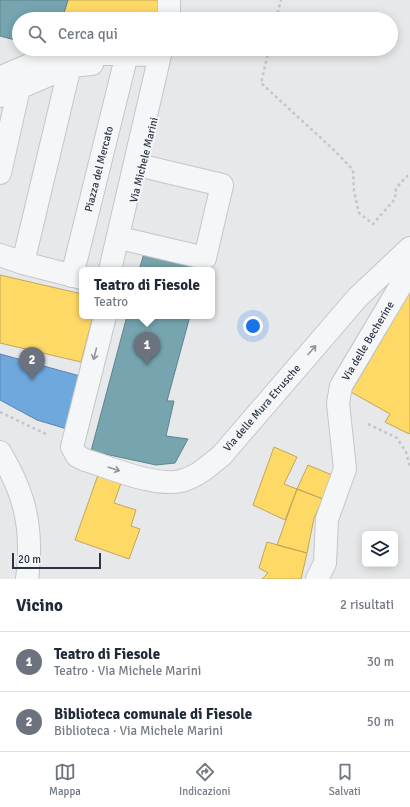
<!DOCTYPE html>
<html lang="it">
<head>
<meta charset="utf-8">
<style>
  body { margin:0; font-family:Signika,sans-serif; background:#f2f2f3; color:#1f2937 }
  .controls { position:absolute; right:12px; bottom:12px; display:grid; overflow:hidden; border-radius:6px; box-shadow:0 2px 10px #0003 }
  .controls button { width:36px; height:36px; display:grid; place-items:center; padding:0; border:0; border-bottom:1px solid #e0e1e3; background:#fff; color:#1f2937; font:20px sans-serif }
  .scale { position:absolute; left:12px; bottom:10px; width:89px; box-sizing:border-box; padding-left:4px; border:2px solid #2b3445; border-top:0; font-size:11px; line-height:14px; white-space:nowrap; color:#2b3445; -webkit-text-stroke:3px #f4f6f9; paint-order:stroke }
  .you { position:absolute; left:253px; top:326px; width:14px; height:14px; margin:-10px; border:3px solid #fff; border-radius:50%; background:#1a73e8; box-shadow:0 0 0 6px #1a73e833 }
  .badge { display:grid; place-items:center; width:26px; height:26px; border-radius:50%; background:#6c737f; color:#fff; font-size:13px; font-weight:700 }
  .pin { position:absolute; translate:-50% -33px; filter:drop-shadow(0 1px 2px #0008) }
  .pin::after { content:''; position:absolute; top:21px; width:14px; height:12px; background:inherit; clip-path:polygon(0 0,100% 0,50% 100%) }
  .popup { position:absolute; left:79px; top:267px; width:136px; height:52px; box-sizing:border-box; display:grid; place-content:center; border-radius:6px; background:#fff; filter:drop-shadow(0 1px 3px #0005); font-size:13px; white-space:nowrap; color:#747a83 }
  .popup b { font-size:15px; color:#1f2937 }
  .popup::after { content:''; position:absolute; left:50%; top:100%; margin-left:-8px; border:8px solid transparent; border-top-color:#fff }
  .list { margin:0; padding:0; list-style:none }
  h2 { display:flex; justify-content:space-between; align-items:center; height:52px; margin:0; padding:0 16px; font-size:17px }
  h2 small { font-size:13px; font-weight:400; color:#747a83 }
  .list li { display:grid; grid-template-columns:26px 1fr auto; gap:12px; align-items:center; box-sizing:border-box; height:60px; padding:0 16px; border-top:1px solid #e0e1e3 }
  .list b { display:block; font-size:15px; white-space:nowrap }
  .list p { margin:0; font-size:13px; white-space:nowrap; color:#747a83 }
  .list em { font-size:13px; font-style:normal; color:#747a83 }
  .icon { flex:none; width:22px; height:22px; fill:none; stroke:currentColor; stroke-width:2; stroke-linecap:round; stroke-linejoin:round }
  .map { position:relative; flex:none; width:410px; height:579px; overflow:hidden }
  .search { position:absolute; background:#fff; box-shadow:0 2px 10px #0003; left:12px; right:12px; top:12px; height:44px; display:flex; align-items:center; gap:10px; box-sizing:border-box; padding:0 14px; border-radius:22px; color:#747a83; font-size:15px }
  .sheet { height:172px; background:#fff }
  nav { display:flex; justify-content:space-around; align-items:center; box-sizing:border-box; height:56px; border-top:1px solid #e0e1e3; background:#fff; font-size:11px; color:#747a83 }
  nav a { display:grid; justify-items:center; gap:2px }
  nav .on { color:#6c737f }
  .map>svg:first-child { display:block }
  .homes { fill:#ffd966; stroke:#bfa85c }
  .schools { fill:#6fa8dc; stroke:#5b85af }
  .public { fill:#76a5af; stroke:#60838f }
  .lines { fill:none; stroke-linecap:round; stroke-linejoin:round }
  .minor-casing { stroke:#c4c6c8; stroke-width:24 }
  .path { stroke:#c5c6ca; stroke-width:2.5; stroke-dasharray:3 3; stroke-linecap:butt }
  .minor { stroke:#f5f6f7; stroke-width:22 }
  .oneway { stroke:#90959e }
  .labels { text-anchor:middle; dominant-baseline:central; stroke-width:4; stroke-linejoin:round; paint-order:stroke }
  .street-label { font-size:11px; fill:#2b3445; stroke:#f4f6f9 }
</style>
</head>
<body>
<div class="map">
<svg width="410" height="579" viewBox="0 0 410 579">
  <rect width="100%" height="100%" fill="#e6e8ea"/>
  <path class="homes" d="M68 0H159L157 19H62Z
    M0 275 82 294V316H93L81 362 0 343Z
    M410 292V433L409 434 385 422 390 414 351 392Z
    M274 447 297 457 284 484 297 489 285 520 253 505Z
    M308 465 332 475 323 499 297 489Z
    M98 475 121 483 114 503 136 510 131 526 140 529 129 559 75 540Z
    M297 489 323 499 314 518 307 553 277 545Z
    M267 542 307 553 301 579H262L268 573 259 568Z"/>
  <path class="schools" d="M0 354 80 376 67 429 37 420 0 400Z"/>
  <path class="public" d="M0 0H68L62 19H19V41L0 36Z
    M146 247 204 261 202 270H139Z
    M127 316H190L167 401H174L166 436 188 439 175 463 156 465 91 451Z"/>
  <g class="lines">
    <g class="minor-casing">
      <path id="minor" d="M169 19V0
        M0 96 6 75 57 53 160 55 110 270
        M0 173 19 88 70 66 92 64
        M124 239 205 258 222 185 142 166
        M0 255 23 263 82 278
        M23 263 70 66
        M72 276 125 62
        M105 316 72 447 77 456 85 460C112 468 154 487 181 481 197 477 210 465 222 455L357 298 410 248
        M0 452C20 486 30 514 29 554 29 563 28 571 27 579
        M317 579 325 563 327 519 345 469 338 403 341 386 410 270"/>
    </g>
    <path class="path" d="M276 19 281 0
      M269 49 261 83 335 151 353 170 354 191 359 213 373 224 395 199 396 188 410 173
      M0 412 48 435
      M368 424 397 438 406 452 410 466"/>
    <use href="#minor" class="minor"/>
  </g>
  <defs><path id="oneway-shaft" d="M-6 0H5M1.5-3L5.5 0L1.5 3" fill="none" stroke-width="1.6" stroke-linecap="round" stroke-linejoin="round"/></defs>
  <g class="oneway">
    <use href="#oneway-shaft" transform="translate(312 350) rotate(-49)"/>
    <use href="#oneway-shaft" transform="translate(95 354) rotate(104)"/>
    <use href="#oneway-shaft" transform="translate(114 469) rotate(18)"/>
  </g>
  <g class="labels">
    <g class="street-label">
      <text transform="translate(144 160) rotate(-76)">Via Michele Marini</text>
      <text transform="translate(99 169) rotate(-76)">Piazza del Mercato</text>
      <text transform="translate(368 341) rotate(-59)">Via delle Becherine</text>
      <text transform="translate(262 408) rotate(-49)">Via delle Mura Etrusche</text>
    </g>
  </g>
</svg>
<div class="controls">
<button><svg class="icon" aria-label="layers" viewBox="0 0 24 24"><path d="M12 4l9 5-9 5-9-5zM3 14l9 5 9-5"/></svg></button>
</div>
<div class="scale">20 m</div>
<div class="you"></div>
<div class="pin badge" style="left:147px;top:365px">1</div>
<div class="popup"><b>Teatro di Fiesole</b>Teatro</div>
<div class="pin badge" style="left:32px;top:380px">2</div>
<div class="search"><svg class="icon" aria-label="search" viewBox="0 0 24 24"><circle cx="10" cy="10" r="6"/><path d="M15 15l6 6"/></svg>Cerca qui</div>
</div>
<section class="sheet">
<h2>Vicino<small>2 risultati</small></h2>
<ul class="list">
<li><span class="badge">1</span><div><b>Teatro di Fiesole</b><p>Teatro · Via Michele Marini</p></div><em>30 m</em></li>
<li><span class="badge">2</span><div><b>Biblioteca comunale di Fiesole</b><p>Biblioteca · Via Michele Marini</p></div><em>50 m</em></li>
</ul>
</section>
<nav>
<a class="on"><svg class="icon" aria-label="map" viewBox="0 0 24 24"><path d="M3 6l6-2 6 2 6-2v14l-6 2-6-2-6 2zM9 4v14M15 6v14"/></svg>Mappa</a>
<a><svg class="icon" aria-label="directions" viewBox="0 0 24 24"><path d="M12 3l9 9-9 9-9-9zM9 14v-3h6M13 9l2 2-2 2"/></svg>Indicazioni</a>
<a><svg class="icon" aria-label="saved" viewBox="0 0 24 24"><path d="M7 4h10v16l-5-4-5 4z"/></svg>Salvati</a>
</nav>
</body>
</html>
